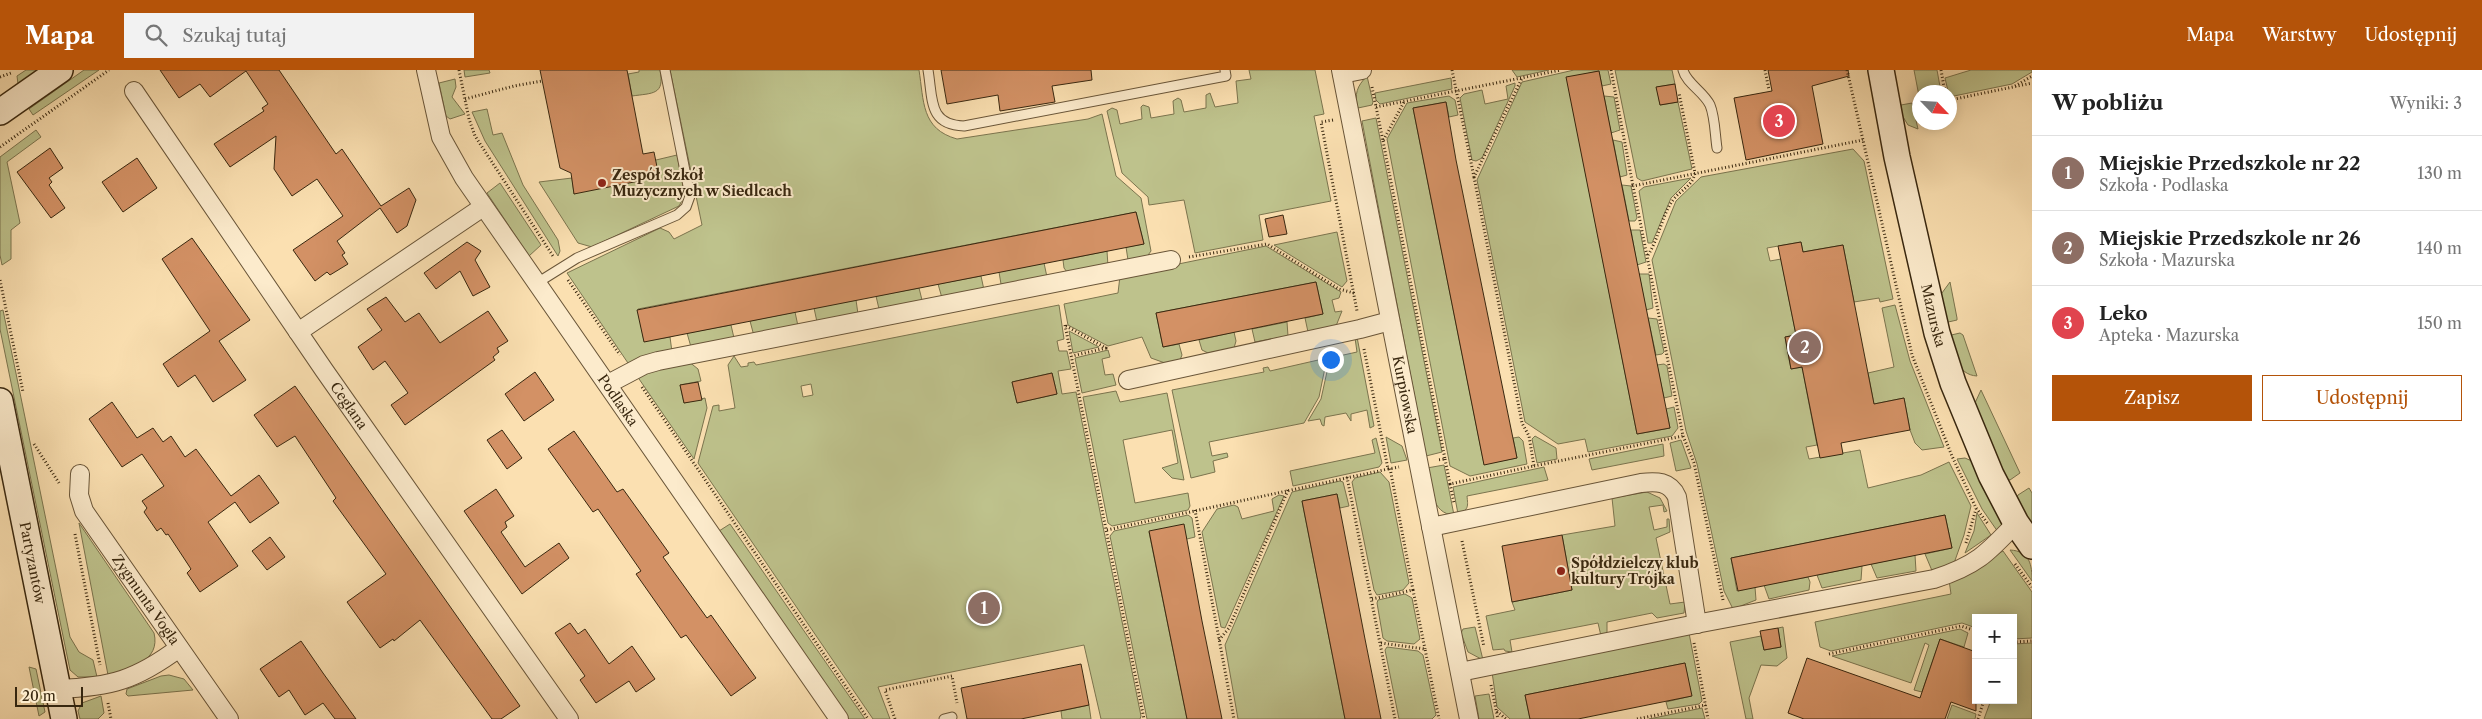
<!DOCTYPE html>
<html lang="pl">
<head>
<meta charset="utf-8">
<style>
  body { margin:0; font-family:"Libre Caslon Text",serif; background:#f2f2f2; color:#222 }
  .controls { position:absolute; right:15px; bottom:15px; display:grid; overflow:hidden; border-radius:0px; box-shadow:0 2px 12px #0003 }
  .controls button { width:45px; height:45px; display:grid; place-items:center; padding:0; border:0; border-bottom:1px solid #e0e0e0; background:#fff; color:#222; font:25px sans-serif }
  .compass { position:absolute; left:1912px; top:15px; width:45px; height:45px; border-radius:50%; background:#fff; box-shadow:0 2px 12px #0003; rotate:115deg }
  .scale { position:absolute; left:15px; bottom:12px; width:68px; box-sizing:border-box; padding-left:5px; border:2px solid #38270f; border-top:0; font-size:14px; line-height:18px; white-space:nowrap; color:#38270f; -webkit-text-stroke:4px #fcebcc; paint-order:stroke }
  .you { position:absolute; left:1330px; top:289px; width:18px; height:18px; margin:-12px; border:4px solid #fff; border-radius:50%; background:#1a73e8; box-shadow:0 0 0 8px #1a73e833 }
  .badge { display:grid; place-items:center; width:32px; height:32px; border-radius:50%; background:#b45309; color:#fff; font-size:16px; font-weight:700 }
  .pin { position:absolute; translate:-50% -50%; border:2px solid #fff; box-shadow:0 1px 5px #0006 }
  .list { margin:0; padding:0; list-style:none }
  h2 { display:flex; justify-content:space-between; align-items:center; height:65px; margin:0; padding:0 20px; font-size:21px }
  h2 small { font-size:16px; font-weight:400; color:#767676 }
  .list li { display:grid; grid-template-columns:32px 1fr auto; gap:15px; align-items:center; box-sizing:border-box; height:75px; padding:0 20px; border-top:1px solid #e0e0e0 }
  .list b { display:block; font-size:19px; white-space:nowrap }
  .list p { margin:0; font-size:16px; white-space:nowrap; color:#767676 }
  .list em { font-size:16px; font-style:normal; color:#767676 }
  .actions { display:flex; gap:10px; padding:15px 20px }
  .actions a { flex:1; padding:11px 0; border:1px solid #b45309; border-radius:0px; text-align:center; font-size:18px; color:#b45309 }
  .actions .main { background:#b45309; color:#fff }
  .icon { flex:none; width:28px; height:28px; fill:none; stroke:currentColor; stroke-width:2; stroke-linecap:round; stroke-linejoin:round }
  .map { position:relative; flex:none; width:2032px; height:649px; overflow:hidden }
  header { display:flex; align-items:center; gap:30px; box-sizing:border-box; height:70px; padding:0 25px; background:#b45309; color:#fff }
  header strong { font-size:24px }
  nav { display:flex; gap:28px; margin-inline-start:auto; font-size:18px }
  .search { width:350px; height:45px; background:#f2f2f2; display:flex; align-items:center; gap:12px; box-sizing:border-box; padding:0 18px; border-radius:0px; color:#767676; font-size:19px }
  main { display:flex }
  aside { flex:1; background:#fff }
  .map>svg:first-child { display:block }
  .green { fill:#bec28c; stroke:#7b744e; fill-rule:evenodd }
  .building { fill:#d39165; stroke:#38270f }
  .lines { fill:none; stroke-linecap:round; stroke-linejoin:round }
  .lane-casing { stroke:#695538; stroke-width:11 }
  .street-casing { stroke:#695538; stroke-width:20 }
  .secondary-casing { stroke:#38270f; stroke-width:28 }
  .path { stroke:#38270f; stroke-width:3; stroke-dasharray:1 2.5; stroke-linecap:butt }
  .lane { stroke:#fcebcc; stroke-width:9 }
  .street { stroke:#fcebcc; stroke-width:18 }
  .secondary { stroke:#fcebcc; stroke-width:25 }
  .poi-dot { fill:#8f2418; stroke:#fcebcc; stroke-width:2 }
  .labels { text-anchor:middle; dominant-baseline:central; stroke-width:4; stroke-linejoin:round; paint-order:stroke }
  .poi-label { font-size:14px; font-weight:bold; fill:#38270f; stroke:#fcebcc; text-anchor:start }
  .street-label { font-size:14px; fill:#38270f; stroke:#fcebcc }
</style>
</head>
<body>
<header>
<strong>Mapa</strong>
<div class="search"><svg class="icon" aria-label="search" viewBox="0 0 24 24"><circle cx="10" cy="10" r="6"/><path d="M15 15l6 6"/></svg>Szukaj tutaj</div>
<nav><a>Mapa</a><a>Warstwy</a><a>Udostępnij</a></nav>
</header>
<main>
<div class="map">
<svg width="2032" height="649" viewBox="0 0 2032 649">
  <rect width="100%" height="100%" fill="#fbe0b1"/>
  <filter id="stains"><feTurbulence type="fractalNoise" baseFrequency=".004" numOctaves="4"/><feColorMatrix values="0 0 0 0 .2 0 0 0 0 .09 0 0 0 0 .02 0 0 0 .5 -.17"/></filter>
  <radialGradient id="worn" r=".72"><stop offset=".6" stop-color="#630" stop-opacity="0"/><stop offset="1" stop-color="#630" stop-opacity=".3"/></radialGradient>
  <path class="green" d="M26 0H38L18 14 17 6Z
    M84 0H99L33 45 29 39Z
    M464 0H489L490 3 465 7Z
    M639 0H660C665 25 653 23 632 26L628 4 639 2Z
    M670 0H919C924 31 921 59 957 69L1088 49 1102 44 1116 106 1141 128 1151 181 1146 188 1128 190 1126 177 1144 174 1136 142 638 239 644 271 670 267 672 282 630 296 567 203 660 158 669 162 674 169 702 155Z
    M1249 0H1315L1324 44 1314 46 1331 131 1259 145 1263 170 1195 183 1184 130 1149 135 1148 127 1122 103 1107 41 1112 38 1117 40 1120 54 1142 49 1141 37 1143 35 1149 37 1151 48 1174 44 1173 31 1178 28 1181 30 1184 42 1206 38V25L1210 23 1215 37 1238 33 1236 11 1251 9Z
    M1512 0H1549L1517 7Z
    M1574 0H1608L1611 14 1602 16 1599 1 1567 8 1637 364 1670 358 1666 339 1674 337 1678 358 1672 366 1588 382 1585 369 1558 374 1525 352 1477 110 1522 12Z
    M1615 0H1672L1675 14 1657 17 1660 35 1678 32 1692 99 1642 111 1637 108Z
    M1914 0H1937L1941 22H1920L1919 26Z
    M1971 0H2032V2L2012 14 1954 26 1948 21 1945 8Z
    M1367 6 1373 32 1372 35 1358 38C1354 24 1357 16 1367 6Z
    M1451 8 1452 19 1380 34 1376 30 1375 23Z
    M455 9 456 17 452 27 465 44 450 49 446 46 439 13Z
    M1515 13V16L1482 88 1476 91 1472 90 1460 28 1464 24 1482 20 1485 34 1508 29 1506 16Z
    M1449 26 1455 30 1458 45 1449 47 1446 32 1413 38 1484 394 1517 388 1513 368 1519 367 1523 371 1527 394 1470 406 1450 396 1387 69 1407 33Z
    M1604 26 1614 27 1620 60 1611 63Z
    M1912 33 1918 59 1908 55 1900 42 1901 35Z
    M487 39 493 65 502 63 523 115 558 170 560 181 558 186 485 71 472 42Z
    M1376 48 1442 382 1426 386 1362 51Z
    M36 60 41 67 7 92 20 153 11 160V189L2 195 0 185V87Z
    M1613 70 1622 72 1627 105 1620 107Z
    M1853 79 1864 91 1893 229 1880 232 1879 228 1854 232 1843 175 1803 182 1801 172 1767 178 1770 191 1781 189 1796 265 1785 267 1791 299 1802 297 1817 375 1806 377 1809 389 1860 380 1868 418 1921 405 1949 392 1971 436 1964 465 1953 496 1933 503 1925 484 1952 478 1945 445 1731 488 1737 521 1755 517 1756 530 1733 539 1724 521 1697 394 1686 361 1652 190 1676 131 1701 107Z
    M677 85 685 125 679 136 592 177 578 173 539 112 572 108 574 124 656 90Z
    M1691 108 1671 128 1652 173H1648L1639 121 1644 117Z
    M500 113 541 175 529 186 487 123Z
    M1622 115 1631 116 1637 148 1635 151H1629Z
    M1631 160H1640L1646 192 1637 195Z
    M1337 162 1347 211 1342 217 1274 175Z
    M1266 176 1341 222 1339 228 1332 230 1335 242 1342 241 1336 256 1308 262 1305 248 1323 244 1316 212 1156 243 1163 277 1179 274 1182 285 1180 290 1165 293 1151 288 1142 267 1108 276 1068 255 1064 234 1118 223 1120 206Z
    M1107 181 1108 196 1067 202 1064 198 1063 190Z
    M1044 193 1047 207 1004 216 1001 214 999 202Z
    M1639 204H1649L1653 238 1646 240Z
    M981 206 984 220 942 228 938 214Z
    M1950 212 1957 248V250L1944 253 1939 227Z
    M919 218 922 230 879 239 876 226Z
    M856 230 858 244 817 252 814 238Z
    M1059 235 1064 269 1057 271 1059 281H1067L1071 299 1058 301 1062 324 1076 322 1141 646 1140 649H1101L1084 575 878 617 890 649H873L698 393 713 336 719 335V341L735 338 728 295 734 286 741 297 748 296V293L754 292 756 295ZM1052 303 1057 324 1017 333 1012 312ZM811 314 813 325 803 327 801 316Z
    M1895 235 1910 291 1944 377 1922 380 1915 373 1910 360 1904 328 1874 334 1868 303 1894 297 1882 238Z
    M3 240 70 567 79 582 93 590 97 607H78L70 600 0 259V241Z
    M795 242 798 256 754 266 750 251Z
    M1648 248 1657 249 1664 282 1662 284 1656 285Z
    M1287 252 1288 266 1255 272 1252 259Z
    M731 255 734 268 691 277 687 263Z
    M1069 261 1099 277 1073 283Z
    M1234 262 1236 271 1234 278 1208 283 1202 280 1199 270Z
    M1960 263 1963 265 1977 306C1957 305 1954 283 1947 266Z
    M1357 267 1374 356 1370 358 1367 340 1351 344V351L1346 343 1325 347 1324 356 1322 355 1320 349 1308 351 1321 329 1330 288 1357 282 1355 268Z
    M1108 280 1110 287 1102 289 1105 305 1113 304 1116 315 1082 323 1075 288Z
    M1327 288 1319 327 1304 353 1209 372 1212 386 1227 383 1228 387 1213 391 1215 402 1191 408 1172 320 1264 302 1263 298 1268 297 1270 301Z
    M688 291 698 299 701 311 680 315 684 333 705 328 707 338 694 389 637 306 645 302Z
    M1664 294 1667 296 1672 326 1664 328 1657 295Z
    M1981 320 2020 403 2010 410 2005 408 1975 333Z
    M1116 321 1120 332 1167 323 1184 410 1172 408 1162 398 1178 393 1172 360 1123 370 1135 433 1188 423 1190 436 1188 440 1112 456 1108 453 1083 327Z
    M1535 366 1556 378 1557 389 1537 393 1532 369Z
    M1386 367 1402 376 1407 390 1391 393Z
    M1376 368 1382 393 1379 397 1293 416 1290 401 1375 383 1372 370Z
    M1681 370 1691 398 1676 401 1670 373Z
    M1663 374 1664 386 1592 400 1589 389Z
    M1965 388 1974 392 2003 452 1998 462 1982 439 1957 389Z
    M1444 395 1454 445C1431 444 1431 416 1427 398Z
    M1544 397 1548 410 1467 426C1468 436 1469 440 1458 444L1453 417Z
    M1380 402 1389 412 1409 513 1403 520 1377 525 1374 520 1352 412 1355 408Z
    M1340 411 1343 412 1349 436 1340 438 1337 424 1302 431 1345 649H1238L1225 575 1292 422Z
    M2029 418 2032 423V454L2016 429 2018 425Z
    M1647 422 1660 428 1667 441 1664 442 1663 435 1649 437 1654 460 1667 457V449H1669L1670 462 1656 468 1670 534 1685 532 1684 543 1657 548 1652 543 1607 552V566H1601L1598 553 1510 570 1512 582 1505 581 1504 579 1493 580 1486 546 1515 540 1512 532 1572 520 1562 465 1615 456 1612 428Z
    M1279 425 1284 426 1225 558 1221 557 1202 462 1217 439 1234 435 1238 437 1242 449 1274 441 1272 429Z
    M1977 443 1991 465 1965 483 1974 461Z
    M1188 445 1192 448 1195 467 1187 469 1149 462 1187 649H1147L1110 466 1114 461Z
    M79 453 154 563C161 591 130 599 108 605Z
    M730 454 865 649H847L719 461Z
    M2010 480C2030 481 2032 495 2032 511Z
    M2003 481 2032 522V568L2013 569V548H1976V558L1962 553 1831 581 1820 577 1815 552 1951 524 1949 510Z
    M1915 485 1916 501 1877 508 1871 494Z
    M1862 496 1861 510 1822 518 1817 505Z
    M1808 507 1810 512 1809 520 1769 529 1764 515Z
    M1405 524 1412 528 1420 569 1414 574 1387 571 1383 568 1377 533 1378 530Z
    M1475 557 1483 590 1468 582 1461 563 1463 559Z
    M1783 557 1787 588 1777 596 1761 595 1749 628 1753 649H1746L1730 572 1761 566 1764 580 1781 577 1778 558Z
    M1960 559 1968 563 1964 577 1940 569 1922 622 1914 620 1929 575 1925 573 1911 613 1832 586Z
    M1689 563 1702 631 1699 634 1668 639 1666 632 1691 626 1685 593 1525 625 1530 649H1510L1497 637 1492 602Z
    M2032 573V649H1984L1991 630H2013V574Z
    M1387 577 1418 581 1423 585 1436 645 1432 649H1399L1385 580Z
    M29 597 36 599 45 642 39 646Z
    M169 605 184 609 193 620 128 626 126 624 127 619 161 606Z
    M1489 624 1494 649H1479L1475 626Z
    M101 626 104 643 98 649H80L78 641 82 633Z
    M1089 635 1091 649H1062L1061 641Z
    M1952 635 1976 644 1975 649H1947Z
    M1702 638 1705 649H1649Z"/>
  <path class="building" d="M160 0H279L336 84 342 79 381 136 409 118 416 130 407 156 397 163 380 138 337 171 345 183 342 185 348 194 330 205 327 202 315 211 293 180 343 146 317 109 292 126 274 99 276 66 230 97 214 74 264 41 262 38 268 34 246 1 210 27 200 14 179 28Z
    M540 0H627L643 84 654 82 659 107 574 124 571 103 560 98Z
    M941 0H1091L1092 10 1052 16 1055 32 1000 41 998 25 947 34Z
    M1768 0H1848L1849 6 1812 16 1823 74 1746 90 1734 28 1772 21Z
    M1599 1 1670 358 1637 364 1566 7Z
    M1675 14 1678 32 1660 35 1656 17Z
    M1446 32 1456 90 1517 388 1484 395 1413 38Z
    M50 78 63 98 49 108 52 112 49 115 65 138 51 148 17 102Z
    M137 88 157 118 123 142 102 112Z
    M1136 142 1144 174 644 272 637 240Z
    M1283 145 1287 164 1269 167 1265 149Z
    M192 168 250 250 219 271 246 310 213 332 195 305 178 317 163 294 210 261 162 189Z
    M467 172 481 181 475 190 490 217 473 226 460 201 436 219 424 203Z
    M1801 172 1803 182 1843 175 1874 334 1904 328 1910 360 1841 373 1843 384 1820 388 1802 297 1791 299 1785 267 1796 265 1778 176Z
    M1316 212 1323 244 1163 277 1156 243Z
    M386 227 405 252 419 243 440 273 488 241 508 271 497 278 499 282 493 287 495 290 405 355 391 335 408 323 385 291 373 300 358 277 382 260 367 239Z
    M535 302 554 330 524 351 505 324Z
    M1052 303 1057 324 1017 333 1012 312Z
    M698 312 702 330 684 333 680 315Z
    M295 316 520 636 501 649H492L420 550 394 571 393 569 380 578 347 532 386 504 333 431 336 428 295 366 277 377 254 345Z
    M112 332 137 368 153 358 163 372 171 366 185 387 196 379 231 426 259 405 279 433 250 453 235 432 208 452 238 496 200 522 187 503 191 499 168 464 166 465 161 458 157 461 144 442 147 438 142 431 164 416 142 384 122 397 89 349Z
    M502 360 522 388 507 399 487 370Z
    M574 361 617 422 623 419 669 483 663 487 707 548 711 545 756 608 731 626 686 565 681 568 636 504 641 501 598 439 593 442 548 379Z
    M496 419 514 446 505 452 507 457 501 462 525 497 559 473 569 488 522 524 464 441Z
    M1337 424 1365 569 1381 649H1345L1302 431Z
    M1945 445 1952 478 1738 521 1731 488Z
    M1184 454 1202 551 1222 649H1187L1149 461Z
    M1562 465 1572 520 1512 532 1502 476Z
    M270 467 285 487 267 500 252 481Z
    M570 553 578 564 585 559 609 594 632 576 655 609 636 622 629 611 596 633 580 610 585 606 555 563Z
    M1778 558 1781 577 1764 580 1760 561Z
    M1940 569 1976 582V641L1951 632 1945 649H1804L1788 643 1807 588 1920 628Z
    M301 571 323 603 356 649H335L323 633 305 645 289 620 279 627 260 599Z
    M1685 593 1692 626 1578 649H1530L1525 625Z
    M1081 594 1089 635 1021 649H967L961 618Z"/>
  <g class="lines">
    <g class="lane-casing">
      <path id="lane" d="M928 0C933 29 928 55 964 56L1226 6 1225 0
        M1683 0C1686 13 1704 22 1710 35 1715 47 1715 65 1717 78
        M537 213 577 188 677 145 686 137 690 126 665 0
        M944 649 952 647"/>
    </g>
    <g class="street-casing">
      <g id="street">
        <path id="s1" d="M426 0 441 67 464 108 839 649"/>
        <path id="s2" d="M1341 0 1469 649"/>
        <path d="M1342 4 1362 0"/>
        <path id="s3" d="M134 21 324 300 569 649"/>
        <path d="M298 262 483 137"/>
        <path d="M1128 310 1360 259 1390 251"/>
        <path d="M608 314 644 295 658 291 1171 190"/>
        <path id="s4" d="M80 404 79 425 84 441 229 649"/>
        <path d="M1431 457 1641 413C1656 411 1670 411 1677 427L1697 554"/>
        <path d="M1460 602 1701 553 1934 509C1975 496 1987 484 2016 453"/>
        <path d="M58 619C111 617 136 610 179 578"/>
      </g>
    </g>
    <g class="secondary-casing">
      <g id="secondary">
        <path id="s5" d="M1881 0 1897 87 1937 263 1953 313 1991 405 2016 453 2032 476"/>
        <path d="M0 42 60 0"/>
        <path id="s6" d="M0 331 64 649"/>
      </g>
    </g>
    <path class="path" d="M459 0 469 49 475 66 553 186
      M1452 0 1474 107 1522 8
      M1611 0 1633 116
      M1765 0 1769 20
      M1847 0 1912 285 1952 386 1976 438 1988 454
      M1941 0 1945 22
      M0 7 11 3
      M2015 16 2032 6
      M1372 17 1383 71 1404 32
      M465 29 514 16 542 11
      M1950 30 2032 13
      M1917 34 1920 33
      M1376 37 1561 0
      M1333 50 1321 52 1357 241
      M1383 71 1445 389 1437 390
      M0 77 109 0
      M1648 185C1659 168 1662 145 1673 130 1681 119 1692 117 1695 103L1679 23
      M1189 187 1267 174 1339 219 1354 223
      M0 210 23 322
      M568 210 620 285
      M1065 255 1144 649
      M1066 256 1106 278 1072 286
      M1364 279 1388 399 1399 397
      M642 317 868 649
      M34 374 59 413
      M1445 389 1450 414 1534 396 1529 366 1522 353 1474 107
      M1534 396 1683 366
      M1347 407 1395 649
      M1450 414 1454 433
      M1195 440 1234 649
      M1107 460 1388 399
      M75 464 100 595
      M1462 471 1484 577
      M1966 473 1976 439
      M2015 494 2032 517
      M1413 520 1425 579
      M1372 529 1413 520 1390 398
      M1723 530 1694 393 1683 366 1633 116 1863 70
      M1219 570 1229 558 1288 420
      M2013 572 2032 571
      M1381 573 1425 579 1439 649
      M1694 573 1708 649
      M1829 584 1961 556 1976 561
      M1491 615 1498 649
      M108 633 111 649
      M1497 641 1506 649
      M895 649 885 620 952 606 957 633
      M1637 649 1706 635
      M1978 649 1984 630"/>
    <use href="#lane" class="lane"/>
    <use href="#street" class="street"/>
    <use href="#secondary" class="secondary"/>
  </g>
  <g class="poi-dot">
    <circle cx="602" cy="113" r="5"/>
    <circle cx="1561" cy="501" r="5"/>
  </g>
  <g class="labels">
    <g class="poi-label">
      <text x="612" y="105">Zespół Szkół<tspan x="612" dy="16">Muzycznych w Siedlcach</tspan></text>
      <text x="1571" y="493">Spółdzielczy klub<tspan x="1571" dy="16">kultury Trójka</tspan></text>
    </g>
    <g class="street-label">
      <text stroke="none"><textPath href="#s5" startOffset="251">Mazurska</textPath></text>
      <text stroke="none"><textPath href="#s2" startOffset="331">Kurpiowska</textPath></text>
      <text stroke="none"><textPath href="#s1" startOffset="386">Podlaska</textPath></text>
      <text stroke="none"><textPath href="#s3" startOffset="381">Ceglana</textPath></text>
      <text stroke="none"><textPath href="#s6" startOffset="165">Partyzantów</textPath></text>
      <text stroke="none"><textPath href="#s4" startOffset="146">Zygmunta Vogla</textPath></text>
    </g>
  </g>
  <rect width="100%" height="100%" filter="url(#stains)"/>
  <rect width="100%" height="100%" fill="url(#worn)"/>
</svg>
<div class="controls">
<button>+</button>
<button>−</button>
</div>
<svg class="compass" viewBox="-18 -18 36 36"><path d="M0-13l5 13h-10z" fill="#e53935"/><path d="M0 13l5-13h-10z" fill="#767676"/></svg>
<div class="scale">20 m</div>
<div class="you"></div>
<div class="pin badge" style="left:984px;top:538px;background:#8d6e63">1</div>
<div class="pin badge" style="left:1805px;top:277px;background:#8d6e63">2</div>
<div class="pin badge" style="left:1779px;top:51px;background:#e0444e">3</div>
</div>
<aside>
<h2>W pobliżu<small>Wyniki: 3</small></h2>
<ul class="list">
<li><span class="badge" style="background:#8d6e63">1</span><div><b>Miejskie Przedszkole nr 22</b><p>Szkoła · Podlaska</p></div><em>130 m</em></li>
<li><span class="badge" style="background:#8d6e63">2</span><div><b>Miejskie Przedszkole nr 26</b><p>Szkoła · Mazurska</p></div><em>140 m</em></li>
<li><span class="badge" style="background:#e0444e">3</span><div><b>Leko</b><p>Apteka · Mazurska</p></div><em>150 m</em></li>
</ul>
<div class="actions"><a class="main">Zapisz</a><a>Udostępnij</a></div>
</aside>
</main>
</body>
</html>
